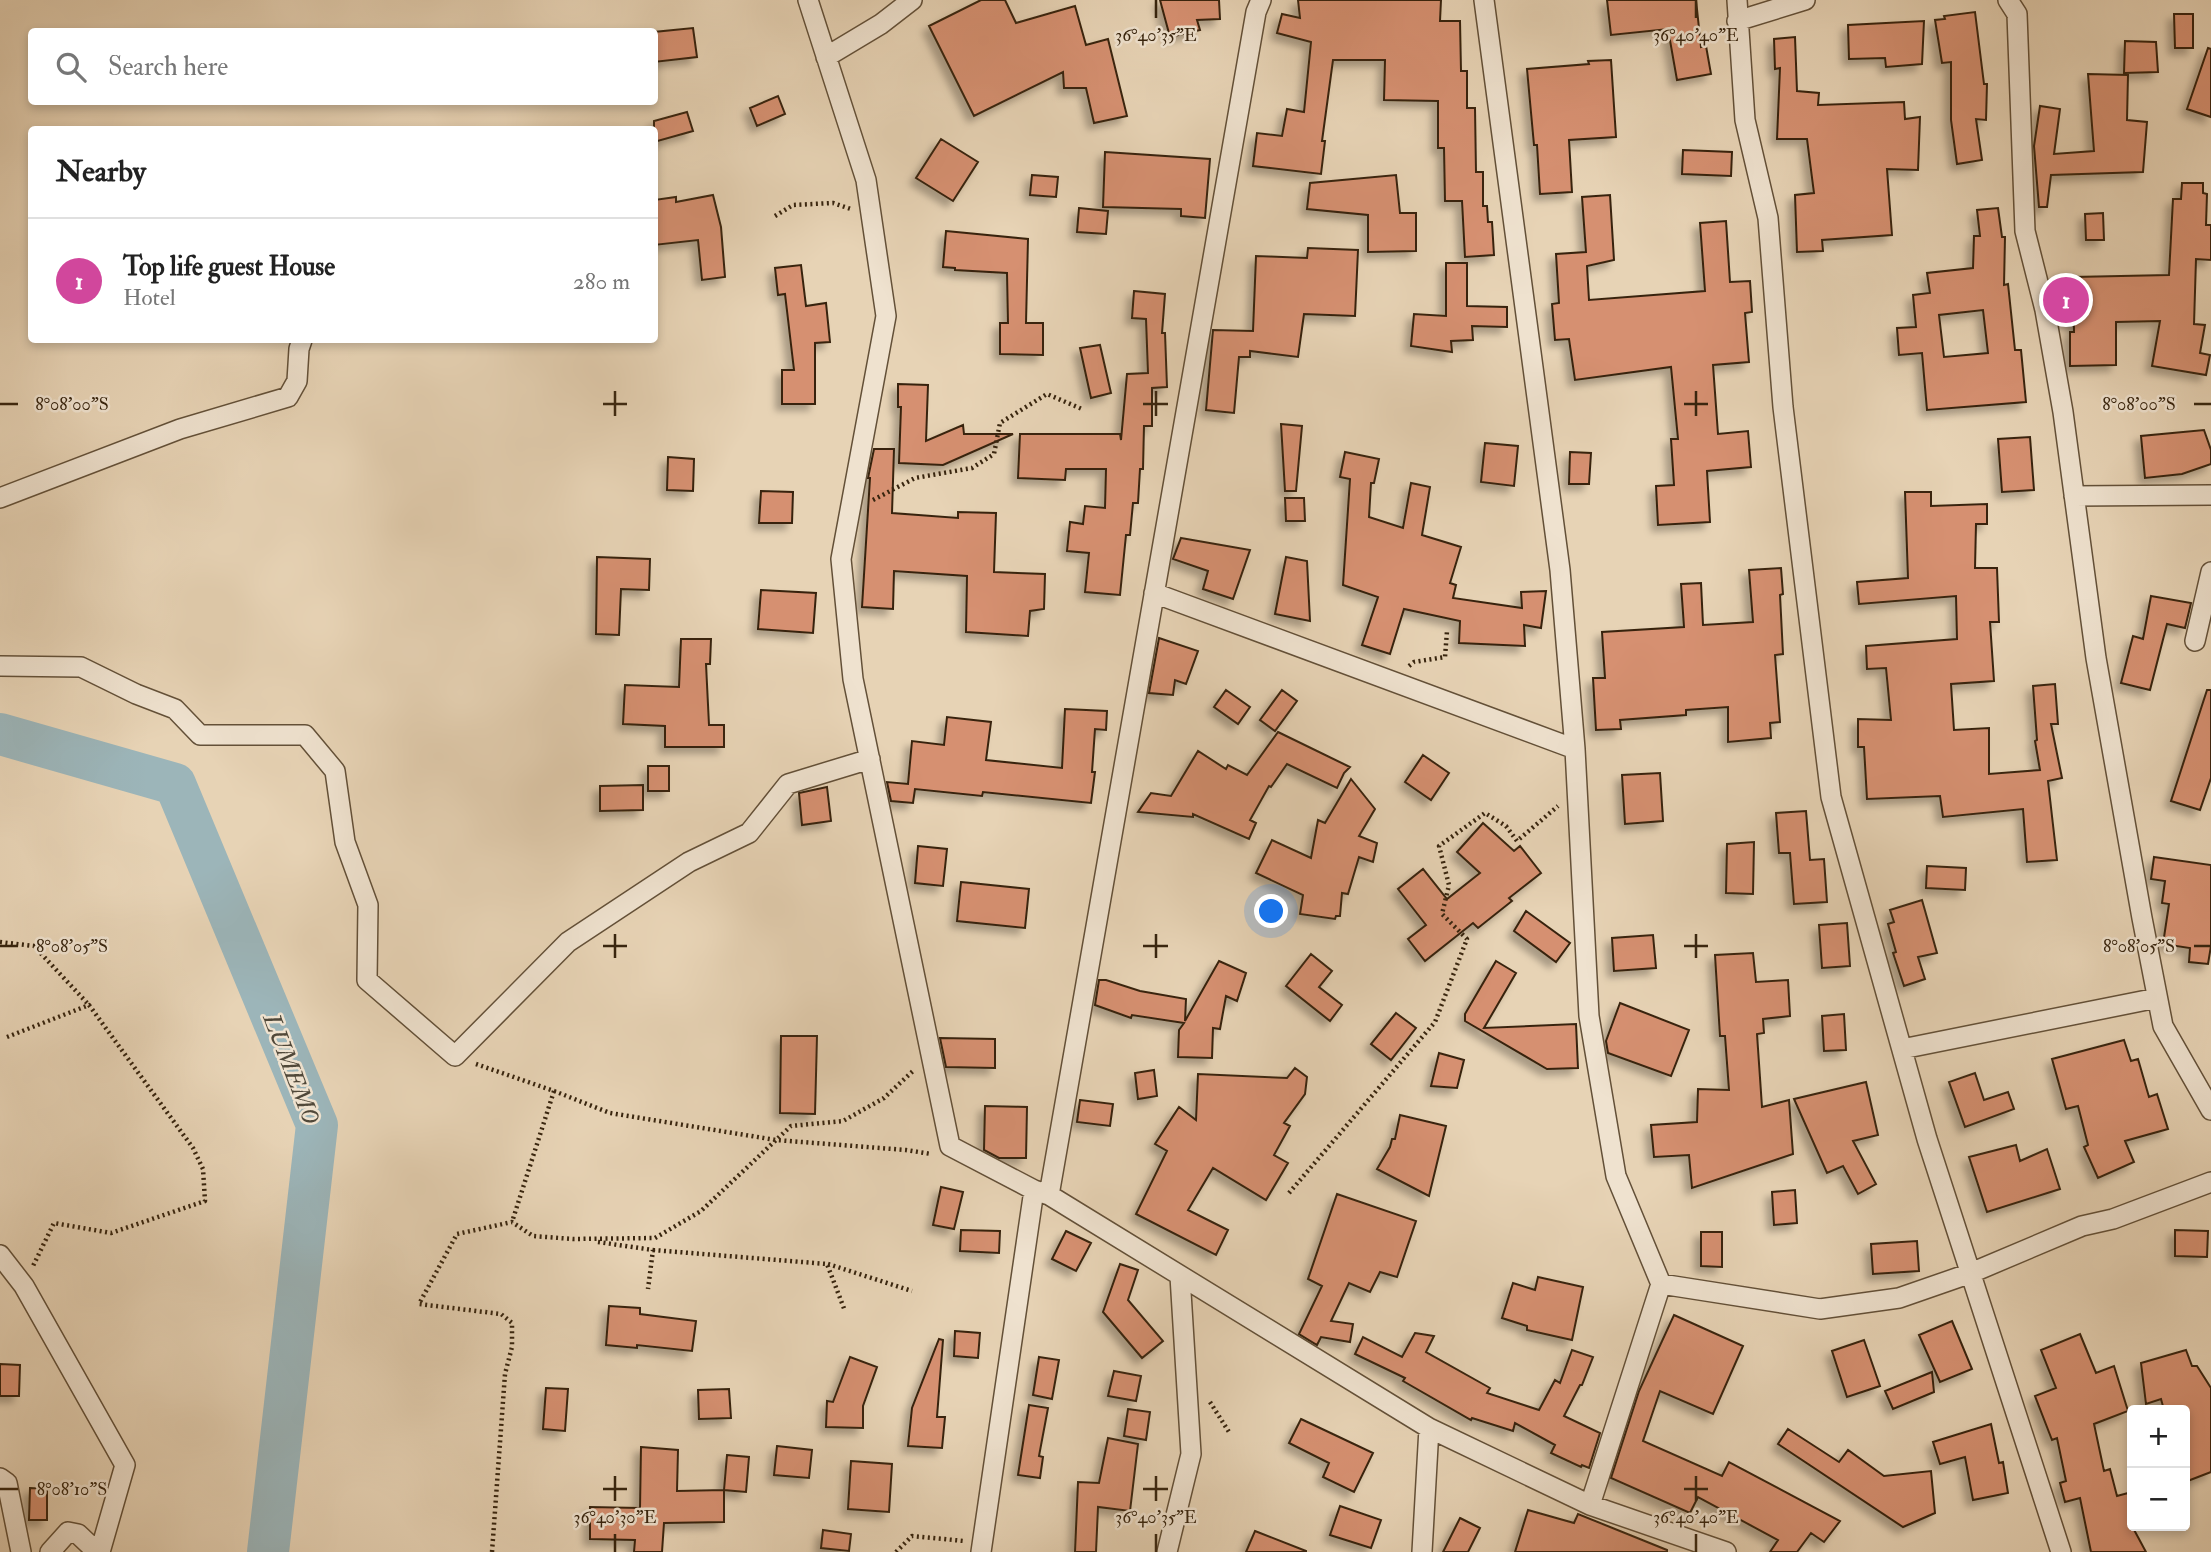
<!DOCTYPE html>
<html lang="en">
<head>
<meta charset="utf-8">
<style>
  body { margin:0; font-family:"IM FELL Double Pica",serif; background:#f2f2f2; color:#222 }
  .controls { position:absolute; right:21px; bottom:21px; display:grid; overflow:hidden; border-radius:7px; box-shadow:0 4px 10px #0003 }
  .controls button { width:63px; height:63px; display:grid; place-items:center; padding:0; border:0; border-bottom:2px solid #e0e0e0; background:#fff; color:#222; font:35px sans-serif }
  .you { position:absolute; left:1272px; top:912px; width:24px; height:24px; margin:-18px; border:5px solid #fff; border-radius:50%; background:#1a73e8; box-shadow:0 0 0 10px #1a73e833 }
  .badge { display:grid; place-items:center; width:46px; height:46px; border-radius:50%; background:#d93025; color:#fff; font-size:23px; font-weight:700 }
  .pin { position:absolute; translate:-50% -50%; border:4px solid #fff; box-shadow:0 2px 7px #0006 }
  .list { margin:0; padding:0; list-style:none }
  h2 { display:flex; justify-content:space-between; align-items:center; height:91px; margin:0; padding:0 28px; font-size:30px }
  h2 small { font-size:23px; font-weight:400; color:#767676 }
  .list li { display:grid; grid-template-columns:46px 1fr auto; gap:21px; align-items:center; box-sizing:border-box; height:126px; padding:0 28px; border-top:2px solid #e0e0e0 }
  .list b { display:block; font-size:26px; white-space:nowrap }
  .list p { margin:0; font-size:23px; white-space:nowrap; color:#767676 }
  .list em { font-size:23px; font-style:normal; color:#767676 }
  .icon { flex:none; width:38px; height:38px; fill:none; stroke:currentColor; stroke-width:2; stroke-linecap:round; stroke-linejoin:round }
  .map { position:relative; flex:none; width:2211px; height:1552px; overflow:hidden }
  .search { position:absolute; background:#fff; box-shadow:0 4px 10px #0003; left:28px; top:28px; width:630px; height:77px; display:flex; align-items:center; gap:18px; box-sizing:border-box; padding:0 24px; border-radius:7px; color:#767676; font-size:26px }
  .panel { position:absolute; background:#fff; box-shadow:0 4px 10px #0003; left:28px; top:126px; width:630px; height:217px; border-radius:7px }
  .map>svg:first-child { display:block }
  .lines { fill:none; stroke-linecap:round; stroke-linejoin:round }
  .river { stroke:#9cb5b9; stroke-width:42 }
  .building { fill:#d69071; stroke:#37240e; stroke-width:2; fill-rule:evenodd; filter:url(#shadow) }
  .street-casing { stroke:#635038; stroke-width:22 }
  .path { stroke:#37240e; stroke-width:4.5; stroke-dasharray:2 3.5; stroke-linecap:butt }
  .street { stroke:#efe2cf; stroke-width:19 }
  .ticks { fill:none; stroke:#37240e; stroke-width:2.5 }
  .labels { text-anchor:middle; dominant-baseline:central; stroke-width:5; stroke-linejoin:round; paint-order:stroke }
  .water-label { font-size:24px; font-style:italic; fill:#504839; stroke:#efe2cf }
  .ticks-label { font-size:18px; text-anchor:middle; fill:#37240e; stroke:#efe2cf; stroke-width:5; stroke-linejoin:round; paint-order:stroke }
</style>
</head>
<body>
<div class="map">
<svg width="2211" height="1552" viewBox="0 0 2211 1552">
  <defs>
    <filter id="shadow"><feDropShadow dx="-6" dy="6" stdDeviation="3.5" flood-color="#0004"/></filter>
  </defs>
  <rect width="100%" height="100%" fill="#e7d3b5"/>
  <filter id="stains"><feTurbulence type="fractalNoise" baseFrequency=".00286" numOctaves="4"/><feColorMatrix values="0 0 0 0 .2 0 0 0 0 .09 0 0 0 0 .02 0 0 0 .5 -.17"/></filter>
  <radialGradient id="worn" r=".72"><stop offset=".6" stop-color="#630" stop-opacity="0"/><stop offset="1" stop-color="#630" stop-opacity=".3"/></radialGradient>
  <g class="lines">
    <path class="river" d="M0 734 175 784 317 1125 268 1552"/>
  </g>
  <path class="building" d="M981 0H1005L1016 23 1075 6 1086 45 1108 39 1127 116 1094 123 1086 88H1064L1063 72 974 116 929 26Z
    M1160 0H1219L1220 19 1197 20 1200 30 1170 37Z
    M1298 0H1441L1440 21H1460L1461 71H1467V108H1475L1476 172H1483V206H1487L1488 222H1492L1494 255 1465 257 1462 201H1445L1444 148H1438V101L1384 100 1385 60H1333L1322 141H1325L1321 174 1253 166 1257 133 1282 136 1287 109 1304 112 1311 42 1277 33 1282 14 1300 18Z
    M1607 0H1696L1701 47 1706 46 1711 74 1677 80 1668 29 1611 35Z
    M1975 12 1984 84H1987L1986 120 1976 119 1982 160 1957 164 1951 120V62L1942 63 1935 20 1945 19 1944 16Z
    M2174 14H2193V48H2175Z
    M1924 21 1922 64 1886 67 1885 58 1849 59 1848 25Z
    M693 28 697 57 654 62V32Z
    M1795 37 1797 91 1819 93 1818 105 1904 102 1905 119 1920 117 1918 170 1887 169 1892 235 1822 240 1823 251 1797 252 1795 195 1814 193 1807 139H1777L1780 68 1775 69 1774 39Z
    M2125 41 2156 42 2158 72 2124 73Z
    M2208 48 2211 49V117L2187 109Z
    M1611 60 1616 137 1569 140 1572 192 1540 194 1537 145H1534L1527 69 1589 64 1588 61Z
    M2088 74 2128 75 2127 120 2147 122 2143 172 2051 175 2047 207H2039L2034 146 2040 106 2060 109 2054 154 2094 151Z
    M778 96 785 114 757 126 750 108Z
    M687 112 693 131 654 142V121Z
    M941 139 978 162 953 201 916 178Z
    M1683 150 1732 152 1731 176 1682 174Z
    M1105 152 1210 159 1205 218 1181 216V209L1103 207Z
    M1032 175 1058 177 1056 197 1030 195Z
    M1396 175 1400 213H1416V251L1368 252V215L1307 209 1310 183Z
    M2182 183H2203V193L2207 194 2206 225H2211V260L2196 259 2194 324 2205 325 2200 353 2210 355 2206 375 2152 366 2160 321 2116 322V365L2070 366V332H2074L2073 277 2169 275 2173 199H2181Z
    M713 195 721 227 725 277 702 280 698 240 654 245V200L676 197V202Z
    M1610 195 1614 260 1587 266 1589 300 1705 291 1700 223 1726 221 1730 282 1750 281 1752 312 1745 313 1749 362 1713 365 1718 434 1748 431 1751 467 1707 471 1710 522 1658 525 1656 486 1674 485 1671 439H1678L1671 367 1575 380 1569 339 1555 340 1552 304 1559 303 1556 254 1586 252 1582 197Z
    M1079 208 1108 211 1106 234 1077 232Z
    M1998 208 2002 237H2005L2004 285 2008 284 2015 350H2021L2026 402 1927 410 1922 353 1899 355 1897 328 1916 327 1913 295 1930 293 1927 273 1973 268 1974 236H1980L1977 210ZM1983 310 1988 353 1944 357 1939 315Z
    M2103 213 2104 240H2086L2085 214Z
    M946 231 1028 239 1026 323H1043V355L1000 354V323H1008L1007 273 955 270V268L943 267Z
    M1308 248 1358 250 1355 316 1304 314 1298 357 1250 351V357H1239L1234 413 1206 410 1213 330 1253 331 1256 256 1307 258Z
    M1446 263H1467V306L1507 307V327L1472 326 1473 340 1451 341 1452 352 1411 346 1414 314 1446 316Z
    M801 265 806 306 826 303 830 342 815 343V404H782V370H794L785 294 778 295 775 268Z
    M1134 291 1165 294 1162 333H1165L1167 387 1152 388V426H1144L1143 469H1140L1138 503H1133L1130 535H1126L1120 595 1085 592 1089 553 1067 551 1070 522 1083 524 1085 506 1105 508 1106 469H1066L1065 480 1018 478 1020 434H1120L1121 440 1127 374 1148 373 1146 319 1132 318Z
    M1100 345 1111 393 1091 398 1080 348Z
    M898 384 928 385 926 441 963 425 964 434H1013L943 465 899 463 901 407H898Z
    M1281 424 1302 426 1296 491H1285Z
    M2204 430 2211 450V464L2182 474 2145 478 2141 436Z
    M2030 437 2034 490 2002 492 1998 439Z
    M1485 443 1518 446 1514 486 1481 482Z
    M874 449H894L892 513 958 518V512L996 513 994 572 1045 574 1044 609 1030 611 1028 636 966 632 967 576 894 571 893 609 862 607 870 478H868Z
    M1345 452 1379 459 1374 483H1371L1369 517 1403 528 1411 483 1430 487 1422 535 1461 547 1450 583 1456 585 1453 598 1522 608 1521 592 1546 591 1541 628 1524 625 1525 646 1459 643 1460 621 1404 609 1390 654 1362 645 1378 597 1343 585 1350 479 1340 477Z
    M1570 452 1591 453 1589 484H1569Z
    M668 457 694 459 693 491 667 490Z
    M761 491 793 492 792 523H759Z
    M1905 492H1931V506L1987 504V524H1976L1975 568H1997L1999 622H1990L1994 681 1951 684 1954 730 1989 728V774L2040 770 2035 741 2037 740 2033 686 2055 684 2058 724H2051L2062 778 2048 781 2057 860 2027 862 2023 809 1943 817 1940 796 1867 799 1864 747H1858V719L1891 720 1886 668 1867 669 1866 646 1957 639 1956 596 1859 604 1857 582 1908 578Z
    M1285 498H1304L1305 521H1286Z
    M1181 538 1250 550 1233 599 1203 589 1208 571 1173 559Z
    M597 557 650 559 649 590 621 589 619 635 596 634Z
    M1286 557 1307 561 1310 621 1275 614Z
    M1781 568 1783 594 1780 595 1783 654 1775 655 1780 722 1770 723 1771 738 1728 742V707L1686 710V715L1620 720 1621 729 1596 730 1593 678H1605L1602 632 1684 627 1681 584 1701 583 1703 625 1753 622 1749 570Z
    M761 590 816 593 813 633 758 629Z
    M2151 596 2191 603 2185 628 2167 624 2150 690 2121 683 2133 636 2143 639Z
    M1159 638 1198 651 1186 684 1175 680 1173 695 1149 693Z
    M681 639H711L710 664H706L709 725H724V747H665V726L623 724 625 685 679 687Z
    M1226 690 1250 707 1238 724 1214 707Z
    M1282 690 1297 701 1275 731 1260 720Z
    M2207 690H2211V778L2200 810 2171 801Z
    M1065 709 1107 711 1106 730 1095 729 1092 772H1095L1091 803 983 792 982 796 915 789 913 803 891 801 887 782 908 784 912 741 944 745 947 717 991 722 986 760 1062 768Z
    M1278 732 1350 767 1344 773 1337 788 1287 764 1271 787 1269 786 1250 820 1256 823 1249 839 1193 814V817L1138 812 1151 793 1171 796 1198 751 1226 769 1228 765 1247 775Z
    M1423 755 1449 773 1431 800 1405 782Z
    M648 766H669V791H648Z
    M1660 773 1663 821 1625 824 1622 775Z
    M1351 779 1375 809 1359 836 1377 843 1373 862 1359 857 1348 894 1342 893 1340 916H1336L1335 919 1300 914 1303 895 1256 873 1272 840 1311 858 1318 820 1325 823Z
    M643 785V810L600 811V786Z
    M827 787 831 821 802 825 799 793Z
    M1806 811 1810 860 1824 859 1827 902 1794 904 1790 853H1779L1776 813Z
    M1483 823 1514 851 1520 846 1541 873 1509 898 1512 901 1478 928 1473 923 1425 961 1408 939 1426 925 1398 889 1423 869 1447 899 1480 873 1457 852Z
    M1754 842 1753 894 1726 893 1727 844Z
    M918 846 947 849 943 886 915 883Z
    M2154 857 2211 865V946L2208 964 2189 962 2190 948 2163 944 2169 904 2162 903 2165 881 2151 879Z
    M1927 866 1966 868 1965 890 1926 888Z
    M961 882 1029 889 1025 928 957 921Z
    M1922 900 1937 953 1918 957 1925 979 1904 986 1893 953 1896 952 1888 924 1894 922 1890 910Z
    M1526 911 1570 943 1556 962 1514 931Z
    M1847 923 1850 966 1822 968 1819 925Z
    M1653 935 1656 968 1614 971 1612 938Z
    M1753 953 1756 982 1788 980 1790 1016 1763 1019 1764 1033 1757 1034 1762 1107 1789 1100 1793 1154 1692 1188 1689 1155 1654 1157 1651 1125 1697 1122 1698 1089 1729 1090 1725 1036H1720L1715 955Z
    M1311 954 1332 971 1319 987 1342 1005 1330 1021 1286 986Z
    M1219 961 1246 973 1237 1001 1226 996 1220 1029 1213 1028 1212 1058 1178 1057 1179 1030 1184 1023 1132 1015 1131 1018 1095 1005 1099 980H1106L1140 991 1186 999 1185 1021Z
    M1496 961 1516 973 1484 1028 1576 1024 1578 1068 1547 1069 1465 1021V1014Z
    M1620 1003 1689 1030 1671 1076 1608 1053 1606 1041Z
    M1396 1013 1416 1028 1391 1060 1371 1044Z
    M1844 1014 1846 1050 1824 1051 1822 1016Z
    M781 1036H817L815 1114 780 1113Z
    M940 1038 995 1039V1068L946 1067Z
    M2124 1040 2131 1061 2138 1059 2149 1097 2157 1094 2168 1129 2125 1141 2134 1162 2098 1178 2084 1147 2088 1145 2078 1106 2066 1109 2052 1059Z
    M1439 1053 1464 1060 1457 1088 1431 1086Z
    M1295 1068 1307 1077 1305 1094 1284 1123 1290 1126 1274 1155 1288 1163 1266 1200 1213 1168 1188 1210 1228 1230 1216 1255 1136 1214 1167 1151 1155 1144 1179 1107 1196 1120 1198 1074 1287 1078Z
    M1154 1070 1157 1096 1138 1099 1135 1073Z
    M1975 1073 1984 1100 2008 1092 2014 1109 1965 1127 1949 1082Z
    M1866 1082 1878 1135 1853 1141 1876 1184 1858 1194 1843 1166 1827 1173 1794 1099Z
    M1080 1100 1113 1104 1110 1126 1077 1122Z
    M985 1106 1027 1107 1026 1158H999L984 1150Z
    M1400 1115 1446 1126 1429 1196 1377 1169 1390 1147 1392 1139H1395Z
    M2016 1145 2020 1161 2047 1149 2060 1189 1987 1212 1969 1157Z
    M941 1187 963 1192 954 1229 933 1225Z
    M1795 1190 1797 1223 1774 1225 1772 1192Z
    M1337 1194 1416 1221 1397 1277 1380 1272 1370 1292 1349 1283 1331 1321 1353 1324 1350 1342 1321 1337 1317 1345 1299 1334 1322 1286 1308 1279Z
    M961 1230 1000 1231 999 1253 960 1251Z
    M2175 1230 2208 1231 2207 1257 2175 1256Z
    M1066 1231 1091 1243 1076 1271 1052 1259Z
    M1701 1232H1722V1267L1701 1266Z
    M1917 1241 1919 1271 1873 1274 1871 1244Z
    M1120 1264 1138 1270 1128 1300 1163 1341 1142 1358 1103 1312Z
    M1538 1277 1583 1287 1572 1340 1527 1330V1326L1502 1318 1513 1283 1535 1290Z
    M609 1306 640 1308V1314L696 1321 692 1351 637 1345V1348L606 1345Z
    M1674 1315 1743 1346 1713 1414 1660 1391 1643 1441 1722 1476 1729 1462 1840 1521 1824 1542 1811 1533 1797 1552H1770L1778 1540 1698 1497 1690 1513 1611 1478 1639 1391Z
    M1952 1321 1972 1369 1940 1382 1919 1335Z
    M955 1331 980 1333 978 1358 954 1356Z
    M1415 1333 1434 1336 1426 1352 1490 1388 1487 1393 1539 1410 1555 1380 1560 1383 1572 1350 1593 1357 1582 1385H1580L1564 1416 1600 1433 1589 1468 1582 1465 1581 1467 1551 1453 1555 1445 1515 1423 1513 1431 1472 1418 1471 1420 1403 1381 1405 1378 1355 1354 1363 1337 1402 1357Z
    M2080 1334 2096 1373 2114 1366 2128 1411 2094 1424 2104 1471 2110 1469 2117 1496 2128 1493 2132 1509V1526L2146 1552H2091L2080 1498 2065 1502 2060 1483 2066 1481 2057 1438 2052 1440 2035 1396 2056 1388 2041 1350Z
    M939 1339 943 1340 937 1417H945L942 1448 908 1446 912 1408Z
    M1864 1340 1880 1386 1847 1397 1832 1351Z
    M2186 1350 2192 1366H2197L2211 1388V1472L2185 1482V1410H2164L2161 1399 2146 1404 2141 1363Z
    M850 1357 877 1367 863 1406V1428L826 1427 827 1401 833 1402Z
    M1039 1357 1059 1360 1052 1399 1033 1395Z
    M0 1364 20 1365 19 1396H0Z
    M1114 1371 1141 1376 1136 1401 1108 1396Z
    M1932 1372 1934 1392 1893 1409 1885 1391Z
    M546 1388 568 1389 565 1431 543 1429Z
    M729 1389 731 1418 699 1419 698 1390Z
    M1029 1405 1048 1408 1039 1456 1043 1457 1040 1478 1018 1475Z
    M1128 1409 1150 1412 1146 1440 1124 1436Z
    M1301 1419 1373 1453 1354 1492 1323 1477 1329 1463 1289 1443Z
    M1991 1424 1999 1463 2003 1462 2008 1493 1973 1500 1965 1457 1940 1464 1933 1442Z
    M1788 1429 1839 1462 1848 1450 1884 1476 1931 1471 1935 1513 1903 1527 1778 1444Z
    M1108 1438 1138 1444 1130 1511 1098 1507 1096 1552H1075L1078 1482 1099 1483Z
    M777 1446 812 1450 809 1478 774 1475Z
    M641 1447 678 1450 677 1491 724 1490V1522L664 1523 662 1552H634L635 1540 590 1539V1507L640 1508Z
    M727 1455 749 1457 746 1492 724 1490Z
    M851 1461 892 1464 889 1512 848 1509Z
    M30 1488 47 1489V1520H29Z
    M1340 1506 1381 1520 1371 1548 1330 1535Z
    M1528 1510 1574 1523 1578 1514 1667 1550V1552H1515Z
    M1460 1518 1480 1528 1468 1552H1443Z
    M823 1530 851 1534 849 1551 821 1548Z
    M1255 1531 1306 1551V1552H1246Z"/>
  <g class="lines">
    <g class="street-casing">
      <path id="street" d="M808 0 866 180 886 316 841 559 853 679 950 1146 1034 1190 1049 1195 1429 1428 1590 1505 1726 1552
        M1484 0 1560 570 1575 749 1589 1016 1616 1176 1661 1284 1590 1505
        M1737 0 1745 120 1768 218 1783 407 1831 797 1927 1139 2061 1552
        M2008 0 2017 14 2025 231 2045 310 2063 412 2096 658 2142 918 2163 1026 2211 1110
        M1737 21 1805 0
        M826 57 881 24 912 0
        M2074 496 2211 495
        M0 498 180 429 288 397 297 381 299 349 302 340
        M1154 593 1575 749
        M2195 641 2211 572
        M0 666 81 667 136 694 175 709 200 735H305L335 771 345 842 368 905 367 980 455 1056 568 942 689 862 749 833 788 784 870 759
        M1902 1049 2157 998
        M1049 1195 1256 12 1261 0
        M0 1255 24 1286 125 1465 100 1552
        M1661 1284 1820 1309 1899 1298 1971 1273 2082 1226 2113 1219 2211 1182
        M0 1478 7 1483 21 1552
        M50 1552 68 1532 78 1534 97 1552
        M981 1552 1034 1190
        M1167 1552 1191 1454 1180 1276
        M1422 1552 1429 1428"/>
    </g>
    <path class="path" d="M775 216 793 205 833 203 851 209
      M873 500 915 478 972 468 994 454 1000 423 1047 394 1082 409
      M1409 666 1414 662 1445 657 1447 631
      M0 942 34 946 89 1005
      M7 1037 89 1005 193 1148 203 1169 205 1201 111 1233 54 1223 33 1266
      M476 1064 554 1091 512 1222
      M554 1091 610 1113 776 1140 791 1126 843 1121 884 1098 913 1071
      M1289 1193 1435 1022 1467 939 1442 914 1449 885 1439 846 1485 813 1506 826 1517 841 1558 806
      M598 1242 653 1250 648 1289
      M653 1250 827 1264 845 1311
      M828 1264 912 1291
      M1210 1402 1229 1432
      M492 1552 505 1374 512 1347V1323L501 1314 419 1304 457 1234 512 1222 533 1236 573 1239 655 1238 701 1211 776 1140 906 1150 931 1154
      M896 1552 912 1536 964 1541"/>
    <use href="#street" class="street"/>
  </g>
  <path class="ticks" d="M1156 0V18M1696 0V18M615 391V416M1156 391V416M1696 391V416M0 404H18M603 404H627M1143 404H1168M1684 404H1708M2194 404H2211M615 934V958M1156 934V958M1696 934V958M0 946H18M603 946H627M1143 946H1168M1684 946H1708M2194 946H2211M615 1476V1501M1156 1476V1501M1696 1476V1501M0 1489H18M603 1489H627M1143 1489H1168M1684 1489H1708M615 1534V1552M1156 1534V1552M1696 1534V1552"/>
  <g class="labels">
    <g class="water-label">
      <text transform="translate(291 1069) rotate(69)">LUMEMO</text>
    </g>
  </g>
  <g class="ticks-label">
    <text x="1156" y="41">36°40'35"E</text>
    <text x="1696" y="41">36°40'40"E</text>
    <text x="72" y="410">8°08'00"S</text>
    <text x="2139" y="410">8°08'00"S</text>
    <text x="72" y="952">8°08'05"S</text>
    <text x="2139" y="952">8°08'05"S</text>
    <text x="72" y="1495">8°08'10"S</text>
    <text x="615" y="1523">36°40'30"E</text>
    <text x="1156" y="1523">36°40'35"E</text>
    <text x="1696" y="1523">36°40'40"E</text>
  </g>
  <rect width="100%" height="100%" filter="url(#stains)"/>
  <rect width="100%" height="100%" fill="url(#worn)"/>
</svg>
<div class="controls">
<button>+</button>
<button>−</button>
</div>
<div class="you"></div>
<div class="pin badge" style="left:2066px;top:300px;background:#d1479c">1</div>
<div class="search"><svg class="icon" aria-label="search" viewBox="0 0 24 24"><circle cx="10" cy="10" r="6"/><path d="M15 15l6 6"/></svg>Search here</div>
<section class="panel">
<h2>Nearby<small></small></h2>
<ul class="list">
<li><span class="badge" style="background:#d1479c">1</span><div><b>Top life guest House</b><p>Hotel</p></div><em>280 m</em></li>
</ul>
</section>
</div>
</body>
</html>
